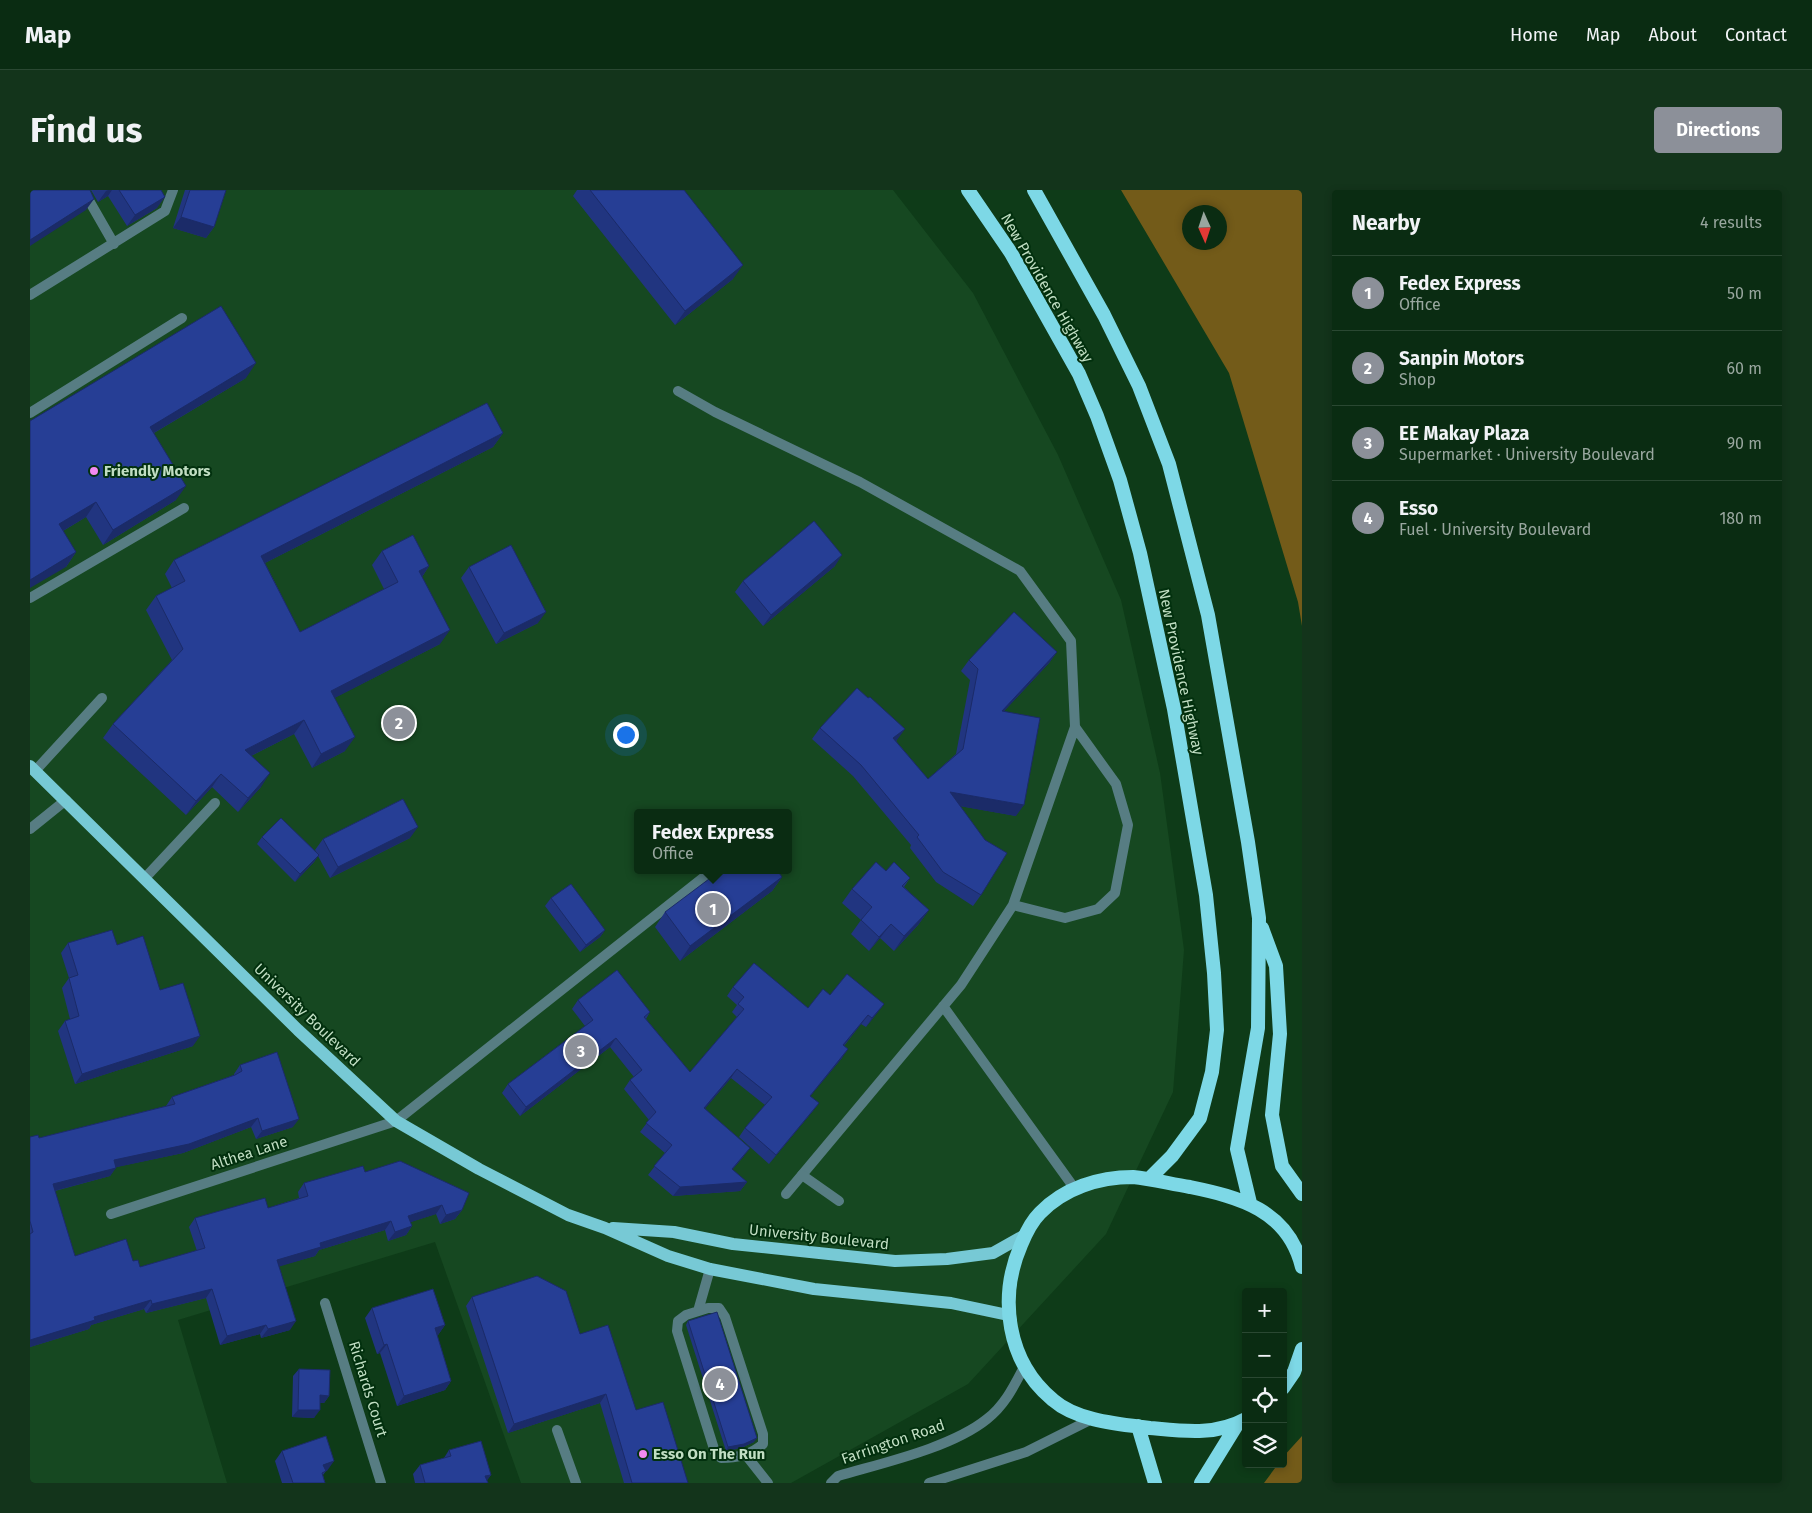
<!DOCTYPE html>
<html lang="en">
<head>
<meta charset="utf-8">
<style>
  body { margin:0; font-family:"Fira Sans",sans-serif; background:#13341b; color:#f1f3f6 }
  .controls { position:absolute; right:15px; bottom:15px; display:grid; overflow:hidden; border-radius:5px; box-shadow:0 2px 8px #0003 }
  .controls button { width:45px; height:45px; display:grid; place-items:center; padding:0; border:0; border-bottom:1px solid #2a4832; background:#0a2c12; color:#f1f3f6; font:25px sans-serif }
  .compass { position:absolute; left:1152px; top:15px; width:45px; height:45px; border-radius:50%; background:#0a2c12; box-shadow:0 2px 8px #0003; rotate:177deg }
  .you { position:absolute; left:595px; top:544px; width:18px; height:18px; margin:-12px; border:4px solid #fff; border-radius:50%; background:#1a73e8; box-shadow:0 0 0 8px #1a73e833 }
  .badge { display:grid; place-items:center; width:32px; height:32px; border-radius:50%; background:#8c9099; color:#fff; font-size:16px; font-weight:700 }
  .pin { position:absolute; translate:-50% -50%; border:2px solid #fff; box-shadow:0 1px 5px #0006 }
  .popup { position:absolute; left:604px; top:619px; width:158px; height:65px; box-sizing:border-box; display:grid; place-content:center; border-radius:5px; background:#0a2c12; filter:drop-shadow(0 1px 4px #0005); font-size:16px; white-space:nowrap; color:#99a79f }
  .popup b { font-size:19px; color:#f1f3f6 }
  .popup::after { content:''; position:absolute; left:50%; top:100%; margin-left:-10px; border:10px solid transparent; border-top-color:#0a2c12 }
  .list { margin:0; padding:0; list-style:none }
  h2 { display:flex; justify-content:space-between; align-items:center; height:65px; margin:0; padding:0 20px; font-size:21px }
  h2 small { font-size:16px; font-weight:400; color:#99a79f }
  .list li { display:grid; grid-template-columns:32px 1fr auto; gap:15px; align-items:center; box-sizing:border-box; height:75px; padding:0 20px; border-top:1px solid #2a4832 }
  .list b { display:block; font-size:19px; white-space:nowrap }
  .list p { margin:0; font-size:16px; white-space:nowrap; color:#99a79f }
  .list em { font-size:16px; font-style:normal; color:#99a79f }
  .icon { flex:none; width:28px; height:28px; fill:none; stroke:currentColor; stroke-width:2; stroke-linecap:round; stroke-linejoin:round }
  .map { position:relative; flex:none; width:1272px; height:1293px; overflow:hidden; border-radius:5px }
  header { display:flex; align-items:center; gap:30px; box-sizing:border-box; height:70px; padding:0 25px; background:#0a2c12; border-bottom:1px solid #2a4832 }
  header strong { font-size:24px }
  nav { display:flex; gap:28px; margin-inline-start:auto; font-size:18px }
  .intro { display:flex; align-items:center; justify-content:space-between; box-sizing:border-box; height:120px; padding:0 30px }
  h1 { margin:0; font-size:35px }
  .button { padding:12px 22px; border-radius:5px; background:#8c9099; color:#fff; font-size:18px; font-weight:700 }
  main { display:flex; gap:30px; padding:0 30px }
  aside { flex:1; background:#0a2c12; border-radius:5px; box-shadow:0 2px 8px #0003 }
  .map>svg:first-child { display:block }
  .built { fill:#164821; fill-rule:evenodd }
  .forest { fill:#735b19; fill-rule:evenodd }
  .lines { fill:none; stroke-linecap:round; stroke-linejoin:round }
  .service { stroke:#577d83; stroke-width:10 }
  .minor { stroke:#577d83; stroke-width:10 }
  .tertiary { stroke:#577d83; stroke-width:10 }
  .primary { stroke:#77c9d5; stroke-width:12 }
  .trunk { stroke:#7dd8e6; stroke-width:14 }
  .wall { fill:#213580 }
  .shaded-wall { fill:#1b2b68 }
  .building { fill:#263e95; stroke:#1b2b68 }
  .poi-dot { fill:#f38af2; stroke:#02300e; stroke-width:2 }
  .labels { text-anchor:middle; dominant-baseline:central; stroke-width:4; stroke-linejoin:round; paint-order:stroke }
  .street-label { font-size:15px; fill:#c1dec3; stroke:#02300e }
  .poi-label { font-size:15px; font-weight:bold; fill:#c1dec3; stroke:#02300e; text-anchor:start }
</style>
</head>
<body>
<header>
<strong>Map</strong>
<nav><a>Home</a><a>Map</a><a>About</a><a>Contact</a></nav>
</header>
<div class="intro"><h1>Find us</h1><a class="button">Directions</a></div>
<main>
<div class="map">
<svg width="1272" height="1293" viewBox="0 0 1272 1293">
  <rect width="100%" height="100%" fill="#0e3b18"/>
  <path class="built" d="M0 0H863L943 103 1028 265 1091 410 1130 583 1154 760 1143 902 1076 1044 938 1194 761 1293H491L405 1052 148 1130 197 1293H0ZM608 623H758V680H608Z"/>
  <path class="forest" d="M1091 0H1272V436L1268 412 1199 183ZM1160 22H1190V52H1160Z
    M1272 1246V1293H1234L1248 1274H1253V1267Z"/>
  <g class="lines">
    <path class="service" d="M53 0 84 54
      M0 105 135 21 143 0
      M648 201 685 222 830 292 990 381 1041 451 1045 537 983 715 931 795 756 1004
      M0 223 152 128
      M0 408 154 318
      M5 581 72 508
      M114 689 185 613
      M983 715 1035 728 1068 719 1085 703 1098 635 1086 594 1045 537
      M913 816 1045 999
      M366 931 683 680
      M678 1118H689L695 1127 733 1244V1254C722 1264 706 1268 691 1268L685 1262 647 1141 648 1131 656 1125Z
      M668 1121 680 1079
      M527 1240 546 1293
      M715 1264 738 1293"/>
    <path class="minor" d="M0 639 36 610
      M772 985 809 1011
      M81 1024 366 931
      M295 1113 351 1293"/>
    <path class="tertiary" d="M801 1293 808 1286C852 1273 921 1258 957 1229 975 1215 984 1196 994 1177
      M899 1293 996 1262 1064 1228"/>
    <path class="primary" d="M0 576 268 840 366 931 449 979 538 1025 575 1038 638 1066 680 1079 784 1099 921 1113 978 1125
      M583 1038 644 1042 703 1054 865 1071 917 1069 963 1063 995 1045"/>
    <path class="trunk" d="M938 0 981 63 1049 184 1067 226 1090 290 1110 363 1144 519 1176 705 1184 783 1187 840 1182 882 1170 928 1142 966 1119 989
      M1004 0 1074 125 1109 196 1139 274 1178 425 1218 652 1229 728 1228 838 1207 959 1220 1013
      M1232 738 1246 776 1250 844 1242 925 1252 976 1272 1004
      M1253 1198 1264 1182 1272 1159
      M1216 1229C1185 1246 1153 1241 1120 1238 1089 1234 1047 1231 1023 1210 977 1172 968 1108 991 1055 995 1045 1002 1031 1010 1023 1034 998 1069 987 1103 987 1122 989 1141 994 1160 997 1209 1007 1258 1020 1272 1077
      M1108 1236 1125 1293
      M1171 1293 1208 1233"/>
  </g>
  <path class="wall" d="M61 0H131L127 18 97 36 78 6 68 12Z
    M155 0H196L184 37 176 48 143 38Z
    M547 0H654L703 89 645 135 543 6Z
    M216 188 124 243 146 310 73 355 56 327 33 341 46 362 36 377 0 231Z
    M473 243 463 257 235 373 270 442 354 399 342 375 352 361 399 376 392 387 410 454 304 508 315 561 282 578 264 544 221 566 231 597 208 622 182 597 156 625 73 548 83 534 142 470 116 420 126 406 142 398 135 384 144 370Z
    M805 376 733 436 705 402 713 391Z
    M439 377 508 433 466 454 431 388Z
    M1027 462 1019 473 974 521 986 626 930 616 951 705 943 716 906 692 880 658 881 655 823 586 782 549 790 538 867 550 866 551 898 589 926 564 940 490 931 481 939 470Z
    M232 647 287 663 285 660 293 649 380 648 300 688 288 666 284 672 265 692 227 654Z
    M856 681 880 688 874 697 899 720 888 735 864 761 850 748 839 761 821 744 831 730 812 713 822 699Z
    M752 687 742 701 650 771 625 737 635 722Z
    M521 708 575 740 570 747 550 762 515 716Z
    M38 753 87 755 130 800 163 856 45 894 28 841 35 831 40 829 32 798 39 788 31 763Z
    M703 797 778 818 800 805 854 814 836 837 831 834 814 856 812 868 780 906 789 913 782 922 739 974 709 947 715 938 735 915 701 888 675 918 714 966 702 980 717 992 710 1001 643 1006 618 985 635 963 610 942 619 930 594 899 600 890 604 887 580 857 490 926 472 903 478 894 555 836 542 819 548 810 620 822 616 829 660 882 707 827 702 822 707 815 697 806Z
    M210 875 263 937 226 949 221 937 153 963 86 977 80 986 25 1001 45 1066 103 1071 110 1077 167 1061 159 1037 165 1028 238 1018 269 1008 268 1002 274 993 335 982 432 1020 425 1029 410 1034 406 1024 380 1032 382 1036 376 1045 358 1051 355 1040 289 1060 285 1066 249 1076 260 1140 231 1148 230 1144 190 1155 176 1108 116 1123 114 1119 61 1135 59 1139 0 1157V947L9 948 136 916 142 907 204 885V884Z
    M442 1107 550 1144 658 1293H594L570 1213 478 1243 436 1116Z
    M342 1118 415 1135 408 1145H407L421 1191 415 1200 367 1216 350 1163 347 1164 335 1128Z
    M658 1131 724 1252 711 1258 696 1261 656 1135Z
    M269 1179 299 1206 294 1213H290L284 1228 262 1227 263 1186Z
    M419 1260 461 1285 457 1290 458 1293H385L383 1284 390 1275 414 1268Z
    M252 1261 297 1281H296L293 1285 295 1293H252L245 1271Z"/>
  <path class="shaded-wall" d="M78 0H82L78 6 68 12 76 1Z
    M135 7 127 18 97 36 105 25Z
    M64 9 56 20 0 56V50Z
    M151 27 184 37 176 48 143 38Z
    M713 75 703 89 645 135 655 121Z
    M226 173 216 188 110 251 120 237Z
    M473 243 463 257 221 380 231 366Z
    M156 296 146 310 73 355 83 340Z
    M66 312 56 327 19 349 29 334Z
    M46 362 36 377 0 398V390Z
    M812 365 805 376 733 436 741 425Z
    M399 376 390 390 389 381Z
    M516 422 508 433 466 454 474 443Z
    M420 440 410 454 291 515 301 501Z
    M1027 462 1019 473 964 532 972 521Z
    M274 530 264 544 205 574 215 560Z
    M875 539 867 550 856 559 863 548Z
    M325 547 315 561 282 578 291 564Z
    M240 583 231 597 208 622 218 608Z
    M191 584 182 597 156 625 166 611Z
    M920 602 994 615 986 626 912 613Z
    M388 637 380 648 300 688 308 677Z
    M289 665 284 672 265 692 270 684Z
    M752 687 742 701 650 771 660 756Z
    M899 720 888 735 864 761 874 746Z
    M861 734 850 748 839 761 849 747Z
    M575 740 570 747 550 762 556 755Z
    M854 814 848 822 836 837 842 828Z
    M838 825 831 834 807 864 813 855Z
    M170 846 163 856 45 894 52 884Z
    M586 848 580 857 490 926 496 917Z
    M818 859 812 868 773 915 780 906Z
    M707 879 701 888 668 927 674 918Z
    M789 913 782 922 739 974 746 965Z
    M228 928 221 937 153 963 78 979 84 970Z
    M269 929 263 937 226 949 232 941Z
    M720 958 714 966 695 988 702 979Z
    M86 978 80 986 16 1003 23 994Z
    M717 992 710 1001 643 1006 650 997Z
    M412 1015 406 1024 372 1035 378 1026Z
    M432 1020 425 1029 410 1034 416 1025Z
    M361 1031 355 1040 289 1060 285 1066 241 1079 247 1070 290 1053Z
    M382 1036 376 1045 358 1051 365 1042Z
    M182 1099 176 1108 116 1123 122 1114Z
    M121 1110 114 1119 61 1135 59 1139 0 1157V1150L64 1127Z
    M266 1131 260 1140 231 1148 238 1139Z
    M236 1135 230 1144 190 1155 197 1146Z
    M415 1135 408 1145 398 1148 405 1138Z
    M357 1154 350 1163 347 1164 354 1155Z
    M421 1191 415 1200 367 1216 374 1206Z
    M576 1204 570 1213 478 1243 484 1234Z
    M290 1205 299 1206 294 1213H285Z
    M268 1220H290L284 1228 262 1227Z
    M727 1248 724 1252 711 1258 696 1261 698 1257Z
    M304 1271 297 1281 286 1284 293 1275Z
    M461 1285 455 1293V1286Z"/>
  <path class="building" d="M0 0H60L64 9 0 50Z
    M89 0H131L135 7 105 25Z
    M160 0H196L184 37 151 27Z
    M560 0H654L713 75 655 121Z
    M191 116 226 173 120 237 156 296 83 340 66 312 29 334 46 362 0 390V231Z
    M457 213 473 243 231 366 270 442 368 392 352 361 383 345 399 376 389 381 420 440 301 501 325 547 291 564 274 530 215 560 240 583 218 608 191 584 166 611 83 534 153 459 126 406 155 391 144 370Z
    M784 331 812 365 741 425 713 391Z
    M481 355 516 422 474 443 439 377Z
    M984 422 1027 462 972 521 1010 528 994 615 920 602 955 650 977 663 951 705 913 682 887 647 889 645 831 575 790 538 827 498 838 508 840 507 875 539 863 548 898 589 933 559 948 479 939 470Z
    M373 609 388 637 308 677 293 649Z
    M251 628 289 665 270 684 232 647Z
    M846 672 856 681 864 672 880 688 872 696 899 720 874 746 861 734 849 747 831 730 842 717 822 699Z
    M691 680H747L752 687 660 756 635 722Z
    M541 694 575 740 556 755 521 708Z
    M82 740 87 755 113 746 130 800 153 793 170 846 52 884 35 831 49 826 39 788 48 785 38 753Z
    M724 773 778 818 793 799 800 805 817 784 854 814 842 828 838 825 813 855 818 859 780 906 789 913 746 965 715 938 742 907 707 879 674 918 720 958 702 979 717 992 650 997 624 976 642 955 616 933 626 922 600 890 612 880 586 848 496 917 478 894 563 830 548 810 587 780 620 822 614 827 660 882 714 819 708 814 714 807 703 797Z
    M247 862 269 929 232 941 228 928 159 954 84 970 86 978 23 994 45 1066 96 1049 103 1071 108 1070 110 1077 175 1058 165 1028 235 1008 238 1018 278 1006 274 993 333 976 335 982 370 971 439 1003 432 1020 416 1025 412 1015 378 1026 382 1036 365 1042 361 1031 290 1053 291 1057 247 1070 266 1131 238 1139 236 1135 197 1146 182 1099 122 1114 121 1110 64 1127 65 1130 0 1150V1044L3 1042 0 1031V947L8 945 9 948 145 914 142 907 205 885 212 881 210 875Z
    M507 1086 536 1101 550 1144 578 1135 606 1220 633 1212 658 1293H602L576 1204 484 1234 442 1107Z
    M403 1099 415 1135 405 1138 421 1191 374 1206 357 1154 354 1155 342 1118Z
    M687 1122 727 1248 714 1254 698 1257 658 1131Z
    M269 1179 300 1180 299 1206 290 1205V1220H268Z
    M296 1246 304 1271 293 1275 296 1281 292 1283 295 1293H263L252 1261Z
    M451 1251 461 1285 455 1286 458 1293H395L390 1275 421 1266 419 1260Z"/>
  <g class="poi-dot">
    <circle cx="64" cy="281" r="5"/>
    <circle cx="613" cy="1264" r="5"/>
  </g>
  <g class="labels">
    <g class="street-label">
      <text transform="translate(1017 98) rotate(60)">New Providence Highway</text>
      <text transform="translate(1151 482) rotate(78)">New Providence Highway</text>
      <text transform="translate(277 825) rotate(44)">University Boulevard</text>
      <text transform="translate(219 963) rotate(-18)">Althea Lane</text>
      <text transform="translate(789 1047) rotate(6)">University Boulevard</text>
      <text transform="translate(338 1199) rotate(73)">Richards Court</text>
      <text transform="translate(863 1252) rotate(-19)">Farrington Road</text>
    </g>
    <g class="poi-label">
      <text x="74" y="281">Friendly Motors</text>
      <text x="623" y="1264">Esso On The Run</text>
    </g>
  </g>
</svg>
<div class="controls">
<button>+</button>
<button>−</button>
<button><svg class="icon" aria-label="locate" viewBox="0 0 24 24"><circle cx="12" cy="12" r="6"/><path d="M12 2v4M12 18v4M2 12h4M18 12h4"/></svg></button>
<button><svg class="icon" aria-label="layers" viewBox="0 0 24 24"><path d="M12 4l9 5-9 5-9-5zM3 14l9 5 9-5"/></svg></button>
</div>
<svg class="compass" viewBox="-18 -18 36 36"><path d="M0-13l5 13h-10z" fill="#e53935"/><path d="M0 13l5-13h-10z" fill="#99a79f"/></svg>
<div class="you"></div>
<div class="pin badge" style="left:683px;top:719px">1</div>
<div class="popup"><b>Fedex Express</b>Office</div>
<div class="pin badge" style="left:369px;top:533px">2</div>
<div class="pin badge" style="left:551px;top:861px">3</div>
<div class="pin badge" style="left:690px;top:1194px">4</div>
</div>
<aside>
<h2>Nearby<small>4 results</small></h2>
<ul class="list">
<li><span class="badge">1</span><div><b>Fedex Express</b><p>Office</p></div><em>50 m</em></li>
<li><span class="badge">2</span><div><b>Sanpin Motors</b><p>Shop</p></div><em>60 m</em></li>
<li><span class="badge">3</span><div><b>EE Makay Plaza</b><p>Supermarket · University Boulevard</p></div><em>90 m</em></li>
<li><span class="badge">4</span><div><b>Esso</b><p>Fuel · University Boulevard</p></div><em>180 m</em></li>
</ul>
</aside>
</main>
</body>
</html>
